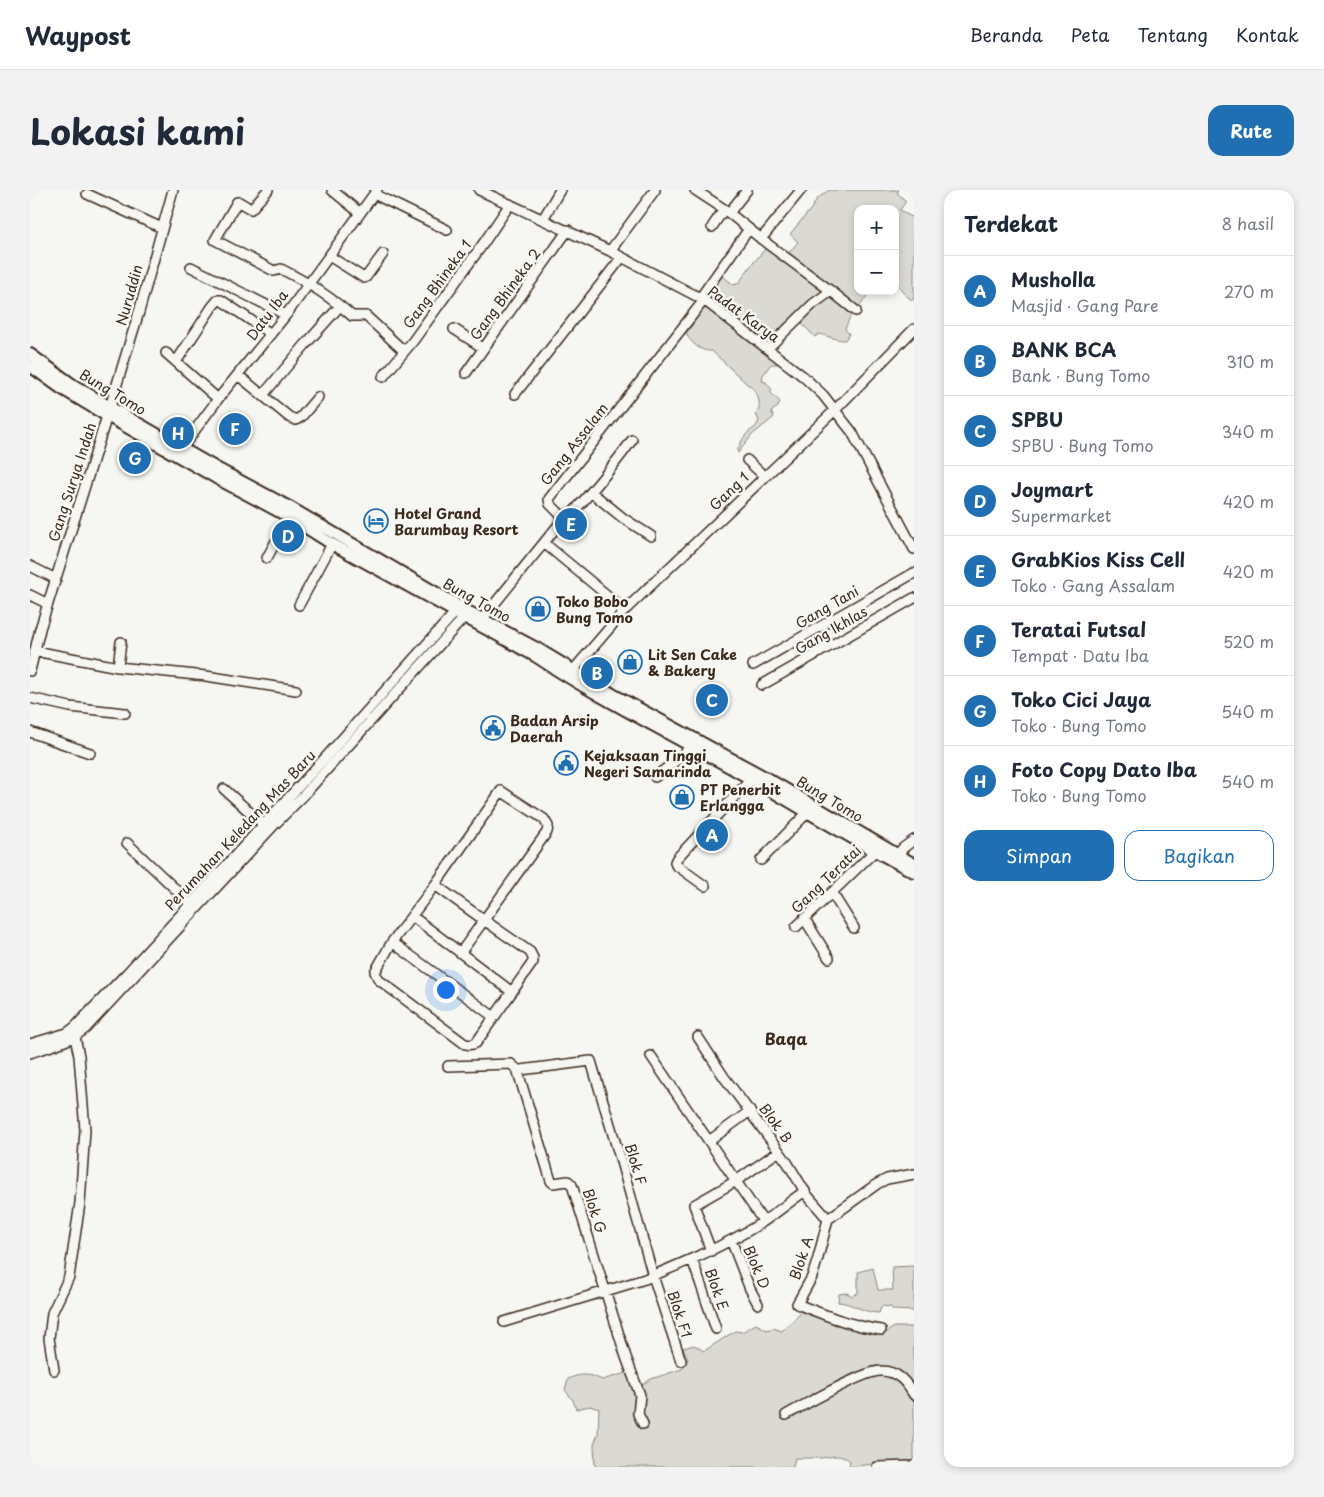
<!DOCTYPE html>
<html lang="id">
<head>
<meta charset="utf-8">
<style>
  body { margin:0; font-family:"Playpen Sans",sans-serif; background:#f2f2f3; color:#1f2937 }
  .controls { position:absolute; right:15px; top:15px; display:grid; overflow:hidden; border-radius:10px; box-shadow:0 2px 8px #0003 }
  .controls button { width:45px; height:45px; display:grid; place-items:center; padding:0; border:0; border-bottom:1px solid #e0e1e3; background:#fff; color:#1f2937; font:25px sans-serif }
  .you { position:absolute; left:415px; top:799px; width:18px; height:18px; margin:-12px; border:4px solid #fff; border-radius:50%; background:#1a73e8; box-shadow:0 0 0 8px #1a73e833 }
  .badge { display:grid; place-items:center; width:32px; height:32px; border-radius:50%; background:#1f6fb2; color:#fff; font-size:16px; font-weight:700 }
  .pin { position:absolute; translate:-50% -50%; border:2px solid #fff; box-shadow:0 1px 5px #0006 }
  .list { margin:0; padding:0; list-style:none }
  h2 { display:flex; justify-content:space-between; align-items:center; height:65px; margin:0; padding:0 20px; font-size:21px }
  h2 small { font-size:16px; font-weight:400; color:#747a83 }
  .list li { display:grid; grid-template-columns:32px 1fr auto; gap:15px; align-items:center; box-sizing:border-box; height:70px; padding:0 20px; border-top:1px solid #e0e1e3 }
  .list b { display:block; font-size:19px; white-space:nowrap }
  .list p { margin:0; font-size:16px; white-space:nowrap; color:#747a83 }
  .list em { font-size:16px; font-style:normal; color:#747a83 }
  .actions { display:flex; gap:10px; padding:15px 20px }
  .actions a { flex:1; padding:11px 0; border:1px solid #1f6fb2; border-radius:15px; text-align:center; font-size:18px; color:#1f6fb2 }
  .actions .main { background:#1f6fb2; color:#fff }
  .map { position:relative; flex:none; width:884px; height:1277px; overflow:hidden; border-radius:15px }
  header { display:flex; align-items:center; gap:30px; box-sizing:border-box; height:70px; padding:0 25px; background:#fff; border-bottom:1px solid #e0e1e3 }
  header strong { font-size:24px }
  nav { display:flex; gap:28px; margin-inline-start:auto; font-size:18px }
  .intro { display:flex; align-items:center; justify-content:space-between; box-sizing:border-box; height:120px; padding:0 30px }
  h1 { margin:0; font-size:35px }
  .button { padding:12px 22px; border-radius:15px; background:#1f6fb2; color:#fff; font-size:18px; font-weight:700 }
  main { display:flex; gap:30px; padding:0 30px }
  aside { flex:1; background:#fff; border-radius:15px; box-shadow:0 2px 8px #0003 }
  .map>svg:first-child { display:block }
  .green { fill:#dad9d3; stroke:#8a8278 }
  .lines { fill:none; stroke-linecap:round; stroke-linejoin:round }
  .minor-casing { stroke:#3b2a1e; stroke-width:12 }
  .major-casing { stroke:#3b2a1e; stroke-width:14 }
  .minor { stroke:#f6f6f2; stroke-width:9 }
  .major { stroke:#f6f6f2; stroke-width:10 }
  .labels { text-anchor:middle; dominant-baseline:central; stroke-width:5; stroke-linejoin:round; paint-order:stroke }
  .street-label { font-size:14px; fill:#3b2a1e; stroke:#f6f6f2 }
  .poi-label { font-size:14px; font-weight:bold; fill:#3b2a1e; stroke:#f6f6f2; text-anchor:start }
  .quarter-label { font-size:16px; font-weight:bold; fill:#3b2a1e; stroke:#f6f6f2 }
</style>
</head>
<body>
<header>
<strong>Waypost</strong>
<nav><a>Beranda</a><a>Peta</a><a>Tentang</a><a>Kontak</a></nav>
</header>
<div class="intro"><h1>Lokasi kami</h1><a class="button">Rute</a></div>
<main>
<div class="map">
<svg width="884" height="1277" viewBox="0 0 884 1277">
  <rect width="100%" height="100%" fill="#f6f6f2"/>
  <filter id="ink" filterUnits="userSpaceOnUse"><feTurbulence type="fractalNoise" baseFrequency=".02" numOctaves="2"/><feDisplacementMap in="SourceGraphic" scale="10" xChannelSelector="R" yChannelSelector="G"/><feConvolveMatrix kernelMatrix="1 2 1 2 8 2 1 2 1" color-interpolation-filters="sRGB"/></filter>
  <g filter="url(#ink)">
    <path class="green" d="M799 0H869L867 3 876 11 870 20 881 27 884 24V109L882 110 874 104 872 100 865 92V19H828V101H841L820 127 815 139 819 144 815 150C805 150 799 146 789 144L785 147 769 131 748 152 747 159 744 162 748 174H741L733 185 732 191 736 192 742 200 740 202 750 212 748 215 749 216 741 222 744 227 722 245 708 263 707 261C710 256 711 250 715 246 720 239 727 239 729 230L726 225C733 215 728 200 717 194L682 161C670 162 662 153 656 144L675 116 676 106 691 85 704 95 709 93 719 78 736 58 753 70 768 52 760 44 781 19 787 9Z
      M884 1076V1121L863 1120 861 1117 852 1116 849 1123C834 1123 823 1113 808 1112L809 1104 817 1103 822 1106 828 1103V1082L843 1078 848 1100H863L862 1077Z
      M773 1121 792 1126 832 1142H857L864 1137H884V1272L851 1273 819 1277 820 1271C810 1262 800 1268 789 1268 781 1268 773 1268 765 1268L763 1277H565L564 1254 568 1244 569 1219 560 1216 546 1219 543 1210 535 1200 538 1189C551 1183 559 1184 572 1190L596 1183 612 1195 621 1189 652 1179 658 1169 653 1158 664 1155 674 1161 705 1141 712 1142 726 1134 737 1140 743 1138 752 1141Z"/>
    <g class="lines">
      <g class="minor-casing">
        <path id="minor" d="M238 0 221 19 209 12H207L185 50 244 81 251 79C277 92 300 106 322 126H336L374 161
          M302 0 330 23
          M449 0 580 61 674 110 774 187 793 205 822 242 884 359
          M665 0 694 19 739 55 801 101
          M57 4 132 38
          M344 4 417 40
          M699 23 717 0
          M513 29 530 0
          M682 37 694 19
          M731 49 771 0
          M580 61 625 0
          M299 66 334 88 336 87 353 64
          M161 77 256 125
          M670 108 719 39
          M424 139 453 158
          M738 158 783 114 801 101 826 121
          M136 163 188 209
          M146 172 182 117 188 110H191L241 144
          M436 183 538 40
          M208 185 259 227 266 230 271 227 288 207
          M353 187 383 151 453 54 480 14
          M485 204 592 67
          M233 205 275 155 310 116
          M80 217 109 122 143 0
          M148 263 188 209 256 125 347 0
          M717 270 734 286
          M561 302 593 328 621 346
          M534 328 538 324H542C563 300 584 276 602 250
          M514 353 595 420
          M237 368 259 327
          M0 376 26 389
          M0 405 18 414
          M269 415 302 354
          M449 433 534 328 520 314 519 309 674 110
          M5 461 88 477 176 486 266 500
          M723 475 884 383
          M88 477 91 452
          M0 481 10 439 77 226
          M540 484 595 420 805 220 884 139
          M732 495 884 408
          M0 508 40 517 95 523
          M0 542 60 563
          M625 587 651 567 661 556
          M194 599 233 634
          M471 601 514 629 518 636 517 642 454 730 500 762 503 768V772L446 853C442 855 439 855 435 854L349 790 345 782 362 752 405 695Z
          M97 653 160 713
          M864 668 873 658 884 650
          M731 670 778 622
          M405 695 454 730 431 762
          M675 696 646 675 645 672 647 668 721 589
          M802 703 824 738
          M382 726 482 802
          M774 728 799 768
          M766 737 845 661
          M362 752 464 827
          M668 847 694 887 757 972 777 1005 798 1029
          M0 854 37 843 44 838 97 783 295 568 429 418
          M0 863C20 856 40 852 56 838L246 633 272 607 439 422
          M621 866 733 1031
          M418 876 481 874 489 881
          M679 951 720 921
          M798 1029 788 1068 782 1087 767 1114C795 1125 822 1136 851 1140
          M798 1029 847 994 857 989 884 984
          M701 1050 720 1099 728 1114
          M681 1061 664 1015 706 991 749 961
          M662 1069 686 1139
          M474 1132 615 1089C653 1073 692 1057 728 1035 744 1025 759 1012 775 1001
          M24 1180 19 1148 22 1123 39 1087 50 1013 55 940 49 866 45 847 43 842
          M756 1225C774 1215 835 1180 851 1181 868 1181 876 1192 884 1205
          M613 1234 608 1224 610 1205 596 1167 542 995 538 991 523 993 521 991 488 882 491 880 561 871 590 968 623 1086 651 1171
          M847 1277 884 1276"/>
      </g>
      <g class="major-casing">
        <path id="major" d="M0 164 42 194 80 217 190 280 263 319 441 423 510 460 586 506 735 587 884 674
          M0 176 32 199 77 226 186 288 259 327 302 354 505 466C565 506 629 538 692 573 757 609 819 648 884 682"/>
      </g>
      <use href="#minor" class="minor"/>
      <use href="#major" class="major"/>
    </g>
  </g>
  <defs>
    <g id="hotel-ring" transform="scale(1.25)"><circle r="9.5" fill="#f6f6f2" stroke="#1f6fb2" stroke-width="1.5"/><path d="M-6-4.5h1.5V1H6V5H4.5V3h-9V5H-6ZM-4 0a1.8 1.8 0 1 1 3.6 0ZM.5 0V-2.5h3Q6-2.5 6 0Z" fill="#1f6fb2"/></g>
    <g id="shop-ring" transform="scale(1.25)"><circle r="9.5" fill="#f6f6f2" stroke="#1f6fb2" stroke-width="1.5"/><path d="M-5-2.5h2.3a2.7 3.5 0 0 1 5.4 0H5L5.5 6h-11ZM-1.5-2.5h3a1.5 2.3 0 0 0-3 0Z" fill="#1f6fb2"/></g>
    <g id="civic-ring" transform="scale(1.25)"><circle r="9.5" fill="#f6f6f2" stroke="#1f6fb2" stroke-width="1.5"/><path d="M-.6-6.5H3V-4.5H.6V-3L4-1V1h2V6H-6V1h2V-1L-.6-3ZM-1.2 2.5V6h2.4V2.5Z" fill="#1f6fb2"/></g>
  </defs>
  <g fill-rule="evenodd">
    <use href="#hotel-ring" x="346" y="331"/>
    <use href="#shop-ring" x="508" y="419"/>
    <use href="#shop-ring" x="600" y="472"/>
    <use href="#civic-ring" x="463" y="538"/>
    <use href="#civic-ring" x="536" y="573"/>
    <use href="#shop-ring" x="652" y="607"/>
  </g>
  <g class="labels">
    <g class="street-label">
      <text transform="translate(407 94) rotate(-54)">Gang Bhineka 1</text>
      <text transform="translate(475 104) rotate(-54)">Gang Bhineka 2</text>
      <text transform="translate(99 105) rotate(-74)">Nuruddin</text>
      <text transform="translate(714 124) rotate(36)">Padat Karya</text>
      <text transform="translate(237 125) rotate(-53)">Datu Iba</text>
      <text transform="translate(83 202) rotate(31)">Bung Tomo</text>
      <text transform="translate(544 254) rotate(-52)">Gang Assalam</text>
      <text transform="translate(42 292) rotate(-72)">Gang Surya Indah</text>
      <text transform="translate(699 301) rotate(-44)">Gang 1</text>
      <text transform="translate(447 410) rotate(29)">Bung Tomo</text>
      <text transform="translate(797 417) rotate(-30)">Gang Tani</text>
      <text transform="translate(801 440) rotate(-30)">Gang Ikhlas</text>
      <text transform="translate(800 609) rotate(31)">Bung Tomo</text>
      <text transform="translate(210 640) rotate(-47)">Perumahan Keledang Mas Baru</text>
      <text transform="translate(796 689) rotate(-44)">Gang Teratai</text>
      <text transform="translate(746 933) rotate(54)">Blok B</text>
      <text transform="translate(606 974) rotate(74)">Blok F</text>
      <text transform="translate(565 1021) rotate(72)">Blok G</text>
      <text transform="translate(771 1068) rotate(-71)">Blok A</text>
      <text transform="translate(727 1077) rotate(67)">Blok D</text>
      <text transform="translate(687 1099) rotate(71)">Blok E</text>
      <text transform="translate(650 1124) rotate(72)">Blok F1</text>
    </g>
    <g class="poi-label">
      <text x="364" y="323">Hotel Grand<tspan x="364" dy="16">Barumbay Resort</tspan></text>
      <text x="526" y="411">Toko Bobo<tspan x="526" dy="16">Bung Tomo</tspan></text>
      <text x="618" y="464">Lit Sen Cake<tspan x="618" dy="16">&amp; Bakery</tspan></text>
      <text x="480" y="530">Badan Arsip<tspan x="480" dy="16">Daerah</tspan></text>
      <text x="554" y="565">Kejaksaan Tinggi<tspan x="554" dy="16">Negeri Samarinda</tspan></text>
      <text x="670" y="599">PT Penerbit<tspan x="670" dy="16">Erlangga</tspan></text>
    </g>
    <g class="quarter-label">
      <text x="756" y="848">Baqa</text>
    </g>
  </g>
</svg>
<div class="controls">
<button>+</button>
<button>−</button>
</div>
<div class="you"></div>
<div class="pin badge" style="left:682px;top:645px">A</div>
<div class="pin badge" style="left:567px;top:483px">B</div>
<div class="pin badge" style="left:682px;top:510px">C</div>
<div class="pin badge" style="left:258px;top:346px">D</div>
<div class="pin badge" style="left:541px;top:334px">E</div>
<div class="pin badge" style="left:205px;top:239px">F</div>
<div class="pin badge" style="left:105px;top:268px">G</div>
<div class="pin badge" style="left:148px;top:243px">H</div>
</div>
<aside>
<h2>Terdekat<small>8 hasil</small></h2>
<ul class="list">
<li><span class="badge">A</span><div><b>Musholla</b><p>Masjid · Gang Pare</p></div><em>270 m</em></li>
<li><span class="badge">B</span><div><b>BANK BCA</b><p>Bank · Bung Tomo</p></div><em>310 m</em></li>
<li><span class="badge">C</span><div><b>SPBU</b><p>SPBU · Bung Tomo</p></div><em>340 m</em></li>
<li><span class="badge">D</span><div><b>Joymart</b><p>Supermarket</p></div><em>420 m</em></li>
<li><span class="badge">E</span><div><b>GrabKios Kiss Cell</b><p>Toko · Gang Assalam</p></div><em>420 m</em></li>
<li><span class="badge">F</span><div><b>Teratai Futsal</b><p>Tempat · Datu Iba</p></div><em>520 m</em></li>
<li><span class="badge">G</span><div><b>Toko Cici Jaya</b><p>Toko · Bung Tomo</p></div><em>540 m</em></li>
<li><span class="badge">H</span><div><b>Foto Copy Dato Iba</b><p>Toko · Bung Tomo</p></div><em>540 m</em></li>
</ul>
<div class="actions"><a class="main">Simpan</a><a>Bagikan</a></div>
</aside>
</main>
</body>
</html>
